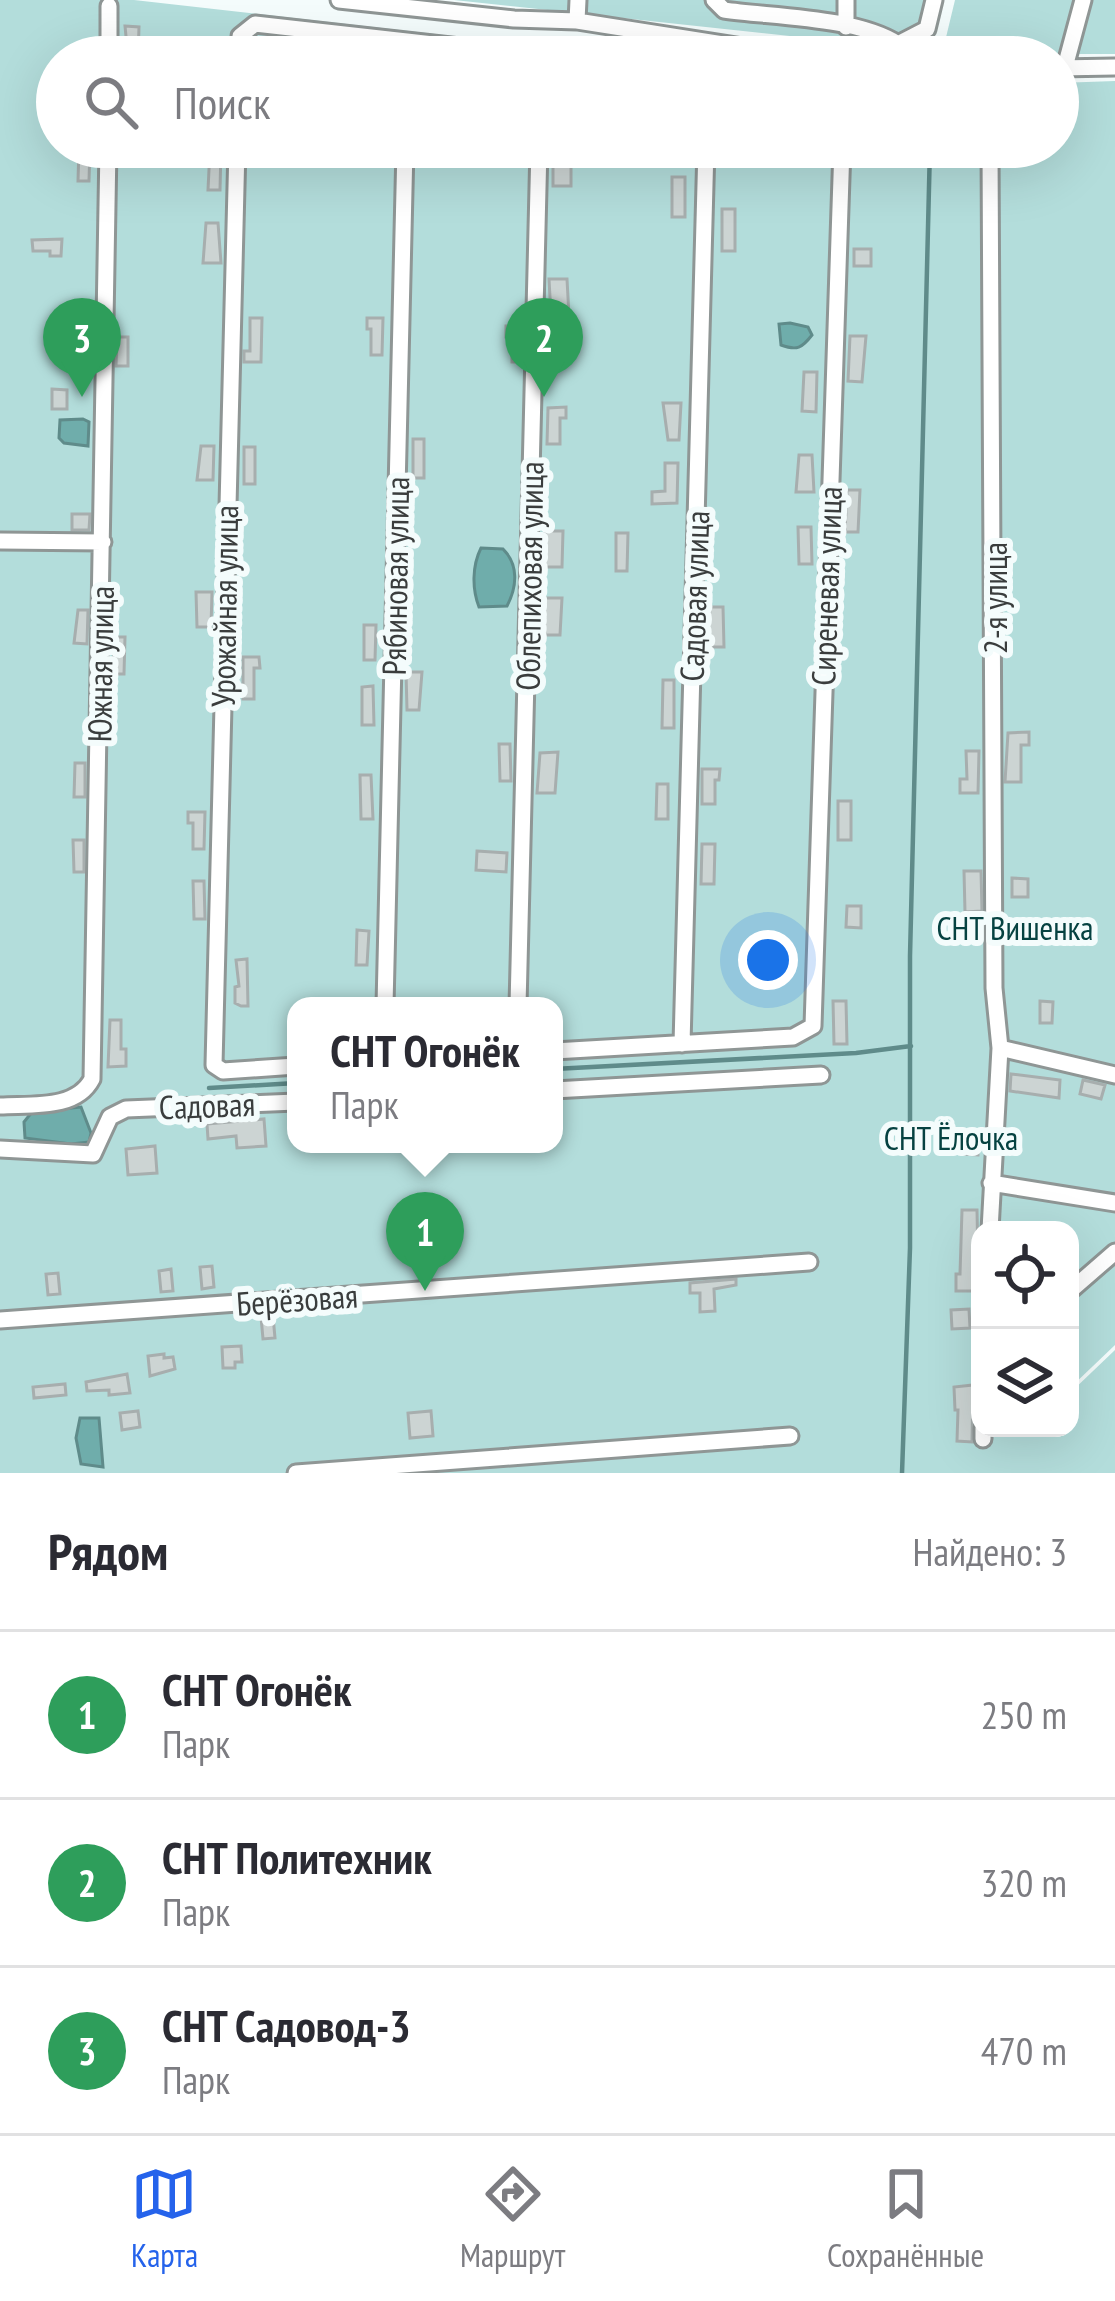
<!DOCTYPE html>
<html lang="ru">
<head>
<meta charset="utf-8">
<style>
  body { margin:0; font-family:"PT Sans Narrow",sans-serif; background:#f7f7f7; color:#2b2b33 }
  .controls { position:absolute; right:36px; bottom:36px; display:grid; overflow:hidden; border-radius:24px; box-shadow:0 12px 48px #0002 }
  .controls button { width:108px; height:108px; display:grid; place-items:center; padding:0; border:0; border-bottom:3px solid #e1e1e2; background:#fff; color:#2b2b33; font:60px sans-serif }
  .you { position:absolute; left:768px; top:960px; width:42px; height:42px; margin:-30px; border:9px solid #fff; border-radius:50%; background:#1a73e8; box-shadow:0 0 0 18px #1a73e833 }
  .badge { display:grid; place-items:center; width:78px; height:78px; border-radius:50%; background:#2563eb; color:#fff; font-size:39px; font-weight:700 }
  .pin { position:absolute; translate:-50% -99px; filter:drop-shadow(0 3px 6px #0008) }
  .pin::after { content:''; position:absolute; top:63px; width:42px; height:36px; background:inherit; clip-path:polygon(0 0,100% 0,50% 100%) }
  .popup { position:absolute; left:287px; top:997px; width:276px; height:156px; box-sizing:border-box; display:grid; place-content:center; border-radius:24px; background:#fff; filter:drop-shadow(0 3px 9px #0005); font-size:39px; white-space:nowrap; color:#7c7c81 }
  .popup b { font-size:45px; color:#2b2b33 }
  .popup::after { content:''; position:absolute; left:50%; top:100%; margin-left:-24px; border:24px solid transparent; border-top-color:#fff }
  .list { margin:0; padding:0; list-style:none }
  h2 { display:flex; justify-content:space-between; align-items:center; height:156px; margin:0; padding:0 48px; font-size:51px }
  h2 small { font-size:39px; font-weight:400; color:#7c7c81 }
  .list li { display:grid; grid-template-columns:78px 1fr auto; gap:36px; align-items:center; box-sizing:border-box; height:168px; padding:0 48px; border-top:3px solid #e1e1e2 }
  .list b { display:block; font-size:45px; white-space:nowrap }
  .list p { margin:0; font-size:39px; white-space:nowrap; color:#7c7c81 }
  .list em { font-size:39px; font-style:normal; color:#7c7c81 }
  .icon { flex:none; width:66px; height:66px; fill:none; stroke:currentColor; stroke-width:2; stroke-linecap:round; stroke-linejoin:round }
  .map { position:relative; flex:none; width:1115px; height:1473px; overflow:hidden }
  .search { position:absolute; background:#fff; box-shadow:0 12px 48px #0002; left:36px; right:36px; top:36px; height:132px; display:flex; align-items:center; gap:30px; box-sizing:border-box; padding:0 42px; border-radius:66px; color:#7c7c81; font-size:45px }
  .sheet { height:660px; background:#fff }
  nav { display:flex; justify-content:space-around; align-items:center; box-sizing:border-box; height:168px; border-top:3px solid #e1e1e2; background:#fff; font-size:33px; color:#7c7c81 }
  nav a { display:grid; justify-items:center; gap:6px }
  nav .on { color:#2563eb }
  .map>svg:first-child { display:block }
  .green { fill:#b3dddb; fill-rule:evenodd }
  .water { fill:#6fadab; stroke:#5f8b8a; stroke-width:3 }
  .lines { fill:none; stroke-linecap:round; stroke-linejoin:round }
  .stream { stroke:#5f8b8a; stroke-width:4.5 }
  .building { fill:#ccd4d3; stroke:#a7aeae; stroke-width:3 }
  .minor-casing { stroke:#8f9695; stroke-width:21 }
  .minor { stroke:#fff; stroke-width:15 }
  .labels { text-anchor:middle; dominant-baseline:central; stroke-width:12; stroke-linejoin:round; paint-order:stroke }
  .street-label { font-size:33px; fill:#3a3d3d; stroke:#f4fcfc }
  .park-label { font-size:33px; fill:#064241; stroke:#f4fcfc }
</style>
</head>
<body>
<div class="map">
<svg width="1115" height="1473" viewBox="0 0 1115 1473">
  <rect width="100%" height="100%" fill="#f4fcfc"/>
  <path class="green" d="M0 0H134L637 57H57V147H1058V83L1115 81V1345L1070 1388V1230H980V1428H1070V1393L1115 1350V1473H0ZM296 1006H554V1144H296Z
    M454 0H940L929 51Z
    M955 0H1115V54H942Z"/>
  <path class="water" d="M790 323 808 327 812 335C802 348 797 351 781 345L779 324Z
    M83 419 89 422 88 446 64 443 59 438 60 420Z
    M481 548 503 549C519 565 517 587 507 606L479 607C472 589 472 566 481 548Z
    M81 1107 91 1133 89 1142 71 1144 25 1138 24 1122 32 1112Z
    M80 1418H99L103 1467 81 1464 76 1438Z"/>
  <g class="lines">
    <path class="stream" d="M554 1069 856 1053 911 1046
      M209 1088 296 1083
      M902 1473 910 1248V956L930 147"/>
  </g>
  <path class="building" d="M125 26 139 27 138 57H128Z
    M79 147H90L89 181H78Z
    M210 149H221L220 190H208Z
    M553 149H571V186H553Z
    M672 177H685V217H672Z
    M722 209H735V251H722Z
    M206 223H218L221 263H203Z
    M62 239 61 256H50V251H33L32 240Z
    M854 249H871V266H854Z
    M549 279H567L569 316H551Z
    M250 318H262L261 362H244V351H250Z
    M367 318H383L382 355H371V329H367Z
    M506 326H523L522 362H512V337H506Z
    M850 336H866L862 382 848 381Z
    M117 337H128V366H116Z
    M804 372H817L816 412 802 411Z
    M52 389 67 390V409H52Z
    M663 403H681L679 440H668Z
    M566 407V418H560V444H547L548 408Z
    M413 439H424V478H413Z
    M201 446H214L213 480H197Z
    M244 447H255V484H244Z
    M799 455H812L814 492H796Z
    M665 463H678L677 503 652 504V492L665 491Z
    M847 490H860L858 532H845Z
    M72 514H90L89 530H72Z
    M798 527H811L812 564H799Z
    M545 531H563L562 567H544Z
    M616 533H628L627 571H616Z
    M196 592H212L211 627H197Z
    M544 598H562L560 635H542Z
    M710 607H723L724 647H708Z
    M78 610H88L87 644 74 643Z
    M364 625H376L375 660H364Z
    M114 637H125L124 674H113Z
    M243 657H259L260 668H254V699H243Z
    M406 672H422L419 710H407Z
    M663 680H674V728H662Z
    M373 686 374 725H362V687Z
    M1029 732V745H1021V782H1005L1008 733Z
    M499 744H510L511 781H500Z
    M966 751H979L978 793H960V779H967Z
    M558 752 555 793H537L540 753Z
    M75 763H85V797H74Z
    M702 769H720L719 780H715V804H702Z
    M360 775H371L373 819H361Z
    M657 784H668V819H656Z
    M838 801H851V840H838Z
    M188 812H205L204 849H193V823H188Z
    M73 840H84V872H74Z
    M702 844H715L714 884H701Z
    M477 851 507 853 506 872 476 870Z
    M964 871H981L982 911 965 912Z
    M1012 878 1028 879V897H1012Z
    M193 881H204L205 919H194Z
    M847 906H861V928L846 927Z
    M357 930 369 931 367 965H356Z
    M247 959 248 1006H241L235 1003V987L239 986 236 960Z
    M833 1001H846L847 1044H834Z
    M1040 1001 1053 1002 1052 1023H1040Z
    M110 1020H121V1049H126V1066L108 1067Z
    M1011 1074 1060 1080 1059 1098 1010 1091Z
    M1083 1080 1105 1085 1101 1099 1080 1094Z
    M264 1119 266 1146 237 1148 236 1136 208 1139 207 1124Z
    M963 1136 979 1137 978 1155 962 1154Z
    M155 1146 157 1173 128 1175 126 1149Z
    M962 1210H977L978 1261H975L974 1291H956V1274H960Z
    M212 1266 214 1287 202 1289 200 1267Z
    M171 1269 173 1291 161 1292 159 1271Z
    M58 1273 60 1294 48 1295 46 1274Z
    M736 1279V1285L714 1289 715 1311 700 1312V1293H690V1283Z
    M969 1309 970 1328 952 1329 951 1310Z
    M273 1316 275 1338 263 1339 261 1317Z
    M241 1346 242 1362H235V1368H223L222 1347Z
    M164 1354V1358L173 1357 175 1369 150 1376 148 1356Z
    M127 1374 130 1393 109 1395V1390L87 1391 86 1382Z
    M65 1384 66 1395 34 1398 33 1387Z
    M973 1385 972 1442 957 1441 958 1410H955L954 1387Z
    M138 1411 140 1427 122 1430 120 1413Z
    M431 1411 433 1436 410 1438 408 1413Z"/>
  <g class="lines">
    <g class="minor-casing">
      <path id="minor" d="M339 0 514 19 577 21 806 57
        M714 0 724 10C772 17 857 17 898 44V57
        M577 21 578 0
        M846 27V0
        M898 44 927 29 934 0
        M109 57V6
        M241 57 240 36 255 24 549 57
        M1065 67 1083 0
        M1058 68 1115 67
        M237 147 214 1065 223 1071 296 1066
        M0 541 103 542
        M385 1006 405 147
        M518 1006 539 147
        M682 1044 706 147
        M1000 1048 1115 1075
        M554 1051 793 1037 813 1026 842 147
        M554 1090 821 1075
        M0 1106C31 1104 76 1110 92 1079L108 147
        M0 1149 93 1154 110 1117 126 1109 296 1102
        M991 1183 1115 1203
        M990 1230 1000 1048 994 988 990 147
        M1070 1291 1115 1252
        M0 1320 809 1262
        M983 1439V1428
        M296 1473 790 1436"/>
    </g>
    <use href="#minor" class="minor"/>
  </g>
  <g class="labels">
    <g class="street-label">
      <text transform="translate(395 576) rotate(-89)">Рябиновая улица</text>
      <text transform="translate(529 576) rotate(-89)">Облепиховая улица</text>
      <text transform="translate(826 586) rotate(-88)">Сиреневая улица</text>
      <text transform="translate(694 596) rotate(-88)">Садовая улица</text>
      <text transform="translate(994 598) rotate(-90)">2-я улица</text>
      <text transform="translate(224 606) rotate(-89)">Урожайная улица</text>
      <text transform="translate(100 664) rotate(-89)">Южная улица</text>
      <text transform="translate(207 1105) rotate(-2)">Садовая</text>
      <text transform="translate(297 1299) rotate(-4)">Берёзовая</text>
    </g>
    <g class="park-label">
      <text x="1015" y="927">СНТ Вишенка</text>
      <text x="951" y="1137">СНТ Ёлочка</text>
    </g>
  </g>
</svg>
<div class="controls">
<button><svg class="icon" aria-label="locate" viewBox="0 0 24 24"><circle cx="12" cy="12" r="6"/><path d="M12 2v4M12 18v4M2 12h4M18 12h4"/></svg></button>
<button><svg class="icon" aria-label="layers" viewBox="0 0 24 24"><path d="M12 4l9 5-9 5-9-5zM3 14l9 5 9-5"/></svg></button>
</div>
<div class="you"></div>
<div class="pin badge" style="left:425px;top:1291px;background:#2e9e5b">1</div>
<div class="popup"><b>СНТ Огонёк</b>Парк</div>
<div class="pin badge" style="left:544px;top:397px;background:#2e9e5b">2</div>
<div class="pin badge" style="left:82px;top:397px;background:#2e9e5b">3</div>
<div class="search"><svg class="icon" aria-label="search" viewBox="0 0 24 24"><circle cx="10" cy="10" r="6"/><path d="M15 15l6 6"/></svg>Поиск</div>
</div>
<section class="sheet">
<h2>Рядом<small>Найдено: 3</small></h2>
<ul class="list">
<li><span class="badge" style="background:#2e9e5b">1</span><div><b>СНТ Огонёк</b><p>Парк</p></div><em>250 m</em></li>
<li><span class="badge" style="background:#2e9e5b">2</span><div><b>СНТ Политехник</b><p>Парк</p></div><em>320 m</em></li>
<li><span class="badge" style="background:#2e9e5b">3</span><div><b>СНТ Садовод-3</b><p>Парк</p></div><em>470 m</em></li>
</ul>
</section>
<nav>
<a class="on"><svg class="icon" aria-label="map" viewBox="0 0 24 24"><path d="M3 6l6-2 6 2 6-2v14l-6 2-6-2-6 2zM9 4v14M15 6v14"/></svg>Карта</a>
<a><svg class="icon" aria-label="directions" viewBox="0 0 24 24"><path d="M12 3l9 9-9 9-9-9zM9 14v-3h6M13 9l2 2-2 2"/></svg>Маршрут</a>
<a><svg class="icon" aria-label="saved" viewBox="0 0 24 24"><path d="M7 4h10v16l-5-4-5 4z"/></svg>Сохранённые</a>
</nav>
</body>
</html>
